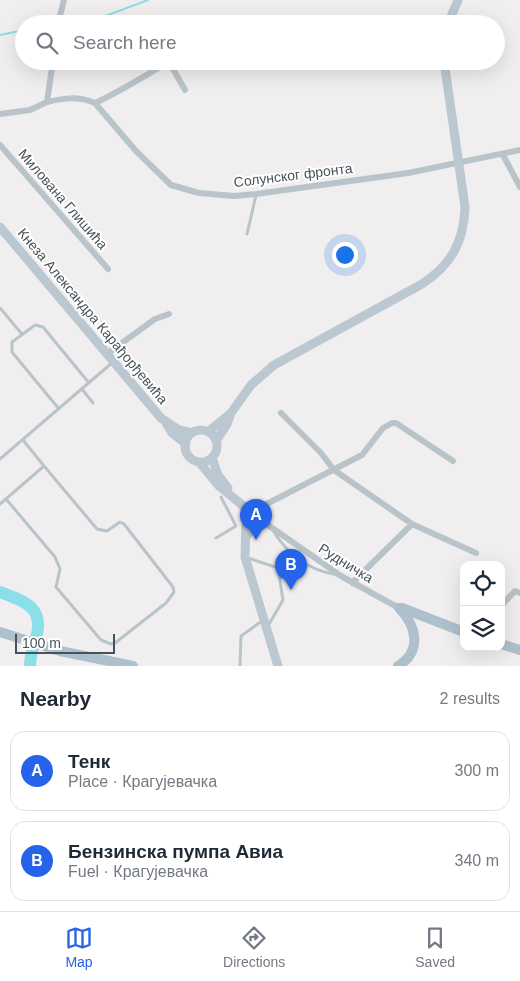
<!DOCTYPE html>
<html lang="en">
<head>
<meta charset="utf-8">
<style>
  body { margin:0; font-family:Arial,sans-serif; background:#f2f2f3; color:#1f2937 }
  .controls { position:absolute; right:15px; bottom:15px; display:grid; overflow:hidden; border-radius:10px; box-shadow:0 5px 20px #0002 }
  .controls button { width:45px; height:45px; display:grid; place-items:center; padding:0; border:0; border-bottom:1px solid #e0e1e3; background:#fff; color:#1f2937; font:25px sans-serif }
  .scale { position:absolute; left:15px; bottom:12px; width:100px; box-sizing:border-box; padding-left:5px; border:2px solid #47535a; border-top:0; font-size:14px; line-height:18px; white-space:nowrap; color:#47535a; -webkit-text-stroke:4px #fff; paint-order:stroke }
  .you { position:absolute; left:344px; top:254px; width:18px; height:18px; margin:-12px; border:4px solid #fff; border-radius:50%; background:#1a73e8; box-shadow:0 0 0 8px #1a73e833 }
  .badge { display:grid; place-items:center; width:32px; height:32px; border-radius:50%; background:#2563eb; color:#fff; font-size:16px; font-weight:700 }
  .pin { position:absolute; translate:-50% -41px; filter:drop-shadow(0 1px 2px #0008) }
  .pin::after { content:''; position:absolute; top:26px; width:18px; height:15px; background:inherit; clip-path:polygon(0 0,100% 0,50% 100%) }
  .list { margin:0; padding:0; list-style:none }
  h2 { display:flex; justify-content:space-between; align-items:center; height:65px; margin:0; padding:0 20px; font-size:21px }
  h2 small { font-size:16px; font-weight:400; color:#747a83 }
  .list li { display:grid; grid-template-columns:32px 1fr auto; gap:15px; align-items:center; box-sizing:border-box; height:80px; margin:0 10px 10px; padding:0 10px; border:1px solid #e0e1e3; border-radius:15px }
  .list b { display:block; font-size:19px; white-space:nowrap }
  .list p { margin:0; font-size:16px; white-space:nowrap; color:#747a83 }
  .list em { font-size:16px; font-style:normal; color:#747a83 }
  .icon { flex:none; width:28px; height:28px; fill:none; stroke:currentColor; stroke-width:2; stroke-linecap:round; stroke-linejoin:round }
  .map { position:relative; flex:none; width:520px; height:666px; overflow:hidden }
  .search { position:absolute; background:#fff; box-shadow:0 5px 20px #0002; left:15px; right:15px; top:15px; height:55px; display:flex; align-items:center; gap:12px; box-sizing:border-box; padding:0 18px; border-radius:28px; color:#747a83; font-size:19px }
  .sheet { height:245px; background:#fff }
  nav { display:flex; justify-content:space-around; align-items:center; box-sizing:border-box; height:70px; border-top:1px solid #e0e1e3; background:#fff; font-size:14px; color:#747a83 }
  nav a { display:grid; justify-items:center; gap:2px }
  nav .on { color:#2563eb }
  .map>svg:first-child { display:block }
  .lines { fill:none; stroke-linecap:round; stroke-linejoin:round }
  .stream { stroke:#8bdfe8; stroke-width:2 }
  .river { stroke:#8bdfe8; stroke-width:12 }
  .lane { stroke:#b9c4ca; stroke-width:3 }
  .street { stroke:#b9c4ca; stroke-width:6 }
  .secondary { stroke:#bcc8d1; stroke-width:9 }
  .primary { stroke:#aec0cc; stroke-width:10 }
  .labels { text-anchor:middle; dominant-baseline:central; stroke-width:4; stroke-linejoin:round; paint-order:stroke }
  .street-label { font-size:14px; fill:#47535a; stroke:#fff }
</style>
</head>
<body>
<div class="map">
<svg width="520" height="666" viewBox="0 0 520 666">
  <rect width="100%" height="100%" fill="#f0eeee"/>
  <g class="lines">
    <path class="stream" d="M84 24 148 0
      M0 35 24 30"/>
    <path class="river" d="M0 592C24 601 45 607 36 638 33 648 30 656 30 666"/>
    <path class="lane" d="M247 234 256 195
      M0 308 21 333
      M82 389 93 403
      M59 409 12 352V342L35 325 43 327 89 383
      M0 459 113 362
      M6 499 55 557 60 569 56 587 101 640 111 644 115 643 166 603 174 592 173 587 124 524 120 522 107 531 97 529 44 466
      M0 504 44 466 23 440
      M272 529C288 555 307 570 338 575
      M216 538 236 526 221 497
      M248 558 278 568
      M268 626 283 600 278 568 286 551
      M240 666 241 636 262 621"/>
    <path class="street" d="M58 24 64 0
      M47 102C64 98 78 96 95 103L136 151 171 185 199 193 234 196 256 194 408 173 520 150
      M95 103C121 91 144 76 169 62L185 90
      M0 114 30 110 47 102 53 61
      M0 145 108 269
      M503 155 520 187
      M108 353 155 319 169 314
      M281 413 321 453 334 470 412 524 476 553
      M251 512 362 455 383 428 392 423H396L453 461
      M258 518 341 576 399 608
      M352 583 412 524
      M501 606 515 591 520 593"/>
    <path class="secondary" d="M448 24 458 0
      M0 227 161 418 179 430 192 433
      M166 423 172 433 186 444
      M185 446a16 16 0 1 1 32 0a16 16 0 1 1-32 0Z
      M208 432 231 413 251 385 274 365 422 284C451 265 464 242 465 207L444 61
      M216 441 227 424 231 413
      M212 458 218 475 228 488
      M199 462 218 485 258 518 246 537
      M251 512 246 525 245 557 278 666"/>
    <path class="primary" d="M402 608 464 632
      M0 632 60 651 133 666
      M501 644 520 650
      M398 666C423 651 416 625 399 608"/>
  </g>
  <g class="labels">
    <g class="street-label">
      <text transform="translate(293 175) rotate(-7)">Солунског фронта</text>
      <text transform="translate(63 199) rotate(49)">Милована Глишића</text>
      <text transform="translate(93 316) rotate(50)">Кнеза Александра Карађорђевића</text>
      <text transform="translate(346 563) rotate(32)">Рудничка</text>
    </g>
  </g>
</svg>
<div class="controls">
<button><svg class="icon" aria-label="locate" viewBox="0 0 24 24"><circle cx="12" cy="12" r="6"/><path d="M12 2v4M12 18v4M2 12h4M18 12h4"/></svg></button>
<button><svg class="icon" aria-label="layers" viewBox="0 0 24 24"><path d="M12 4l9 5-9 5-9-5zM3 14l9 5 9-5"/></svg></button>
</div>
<div class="scale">100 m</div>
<div class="you"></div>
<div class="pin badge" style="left:256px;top:540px">A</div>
<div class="pin badge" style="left:291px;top:590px">B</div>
<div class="search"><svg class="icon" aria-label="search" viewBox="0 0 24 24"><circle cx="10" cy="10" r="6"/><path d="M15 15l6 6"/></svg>Search here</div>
</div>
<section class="sheet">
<h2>Nearby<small>2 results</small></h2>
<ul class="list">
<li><span class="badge">A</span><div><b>Тенк</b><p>Place · Крагујевачка</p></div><em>300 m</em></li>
<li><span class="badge">B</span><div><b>Бензинска пумпа Авиа</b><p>Fuel · Крагујевачка</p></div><em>340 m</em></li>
</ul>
</section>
<nav>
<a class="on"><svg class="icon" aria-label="map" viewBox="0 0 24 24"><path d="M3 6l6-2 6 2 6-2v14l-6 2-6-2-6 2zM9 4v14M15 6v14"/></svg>Map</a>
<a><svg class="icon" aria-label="directions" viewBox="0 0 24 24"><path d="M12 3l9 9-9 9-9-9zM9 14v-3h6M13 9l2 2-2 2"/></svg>Directions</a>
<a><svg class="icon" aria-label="saved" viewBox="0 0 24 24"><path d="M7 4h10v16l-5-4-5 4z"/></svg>Saved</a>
</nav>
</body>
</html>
